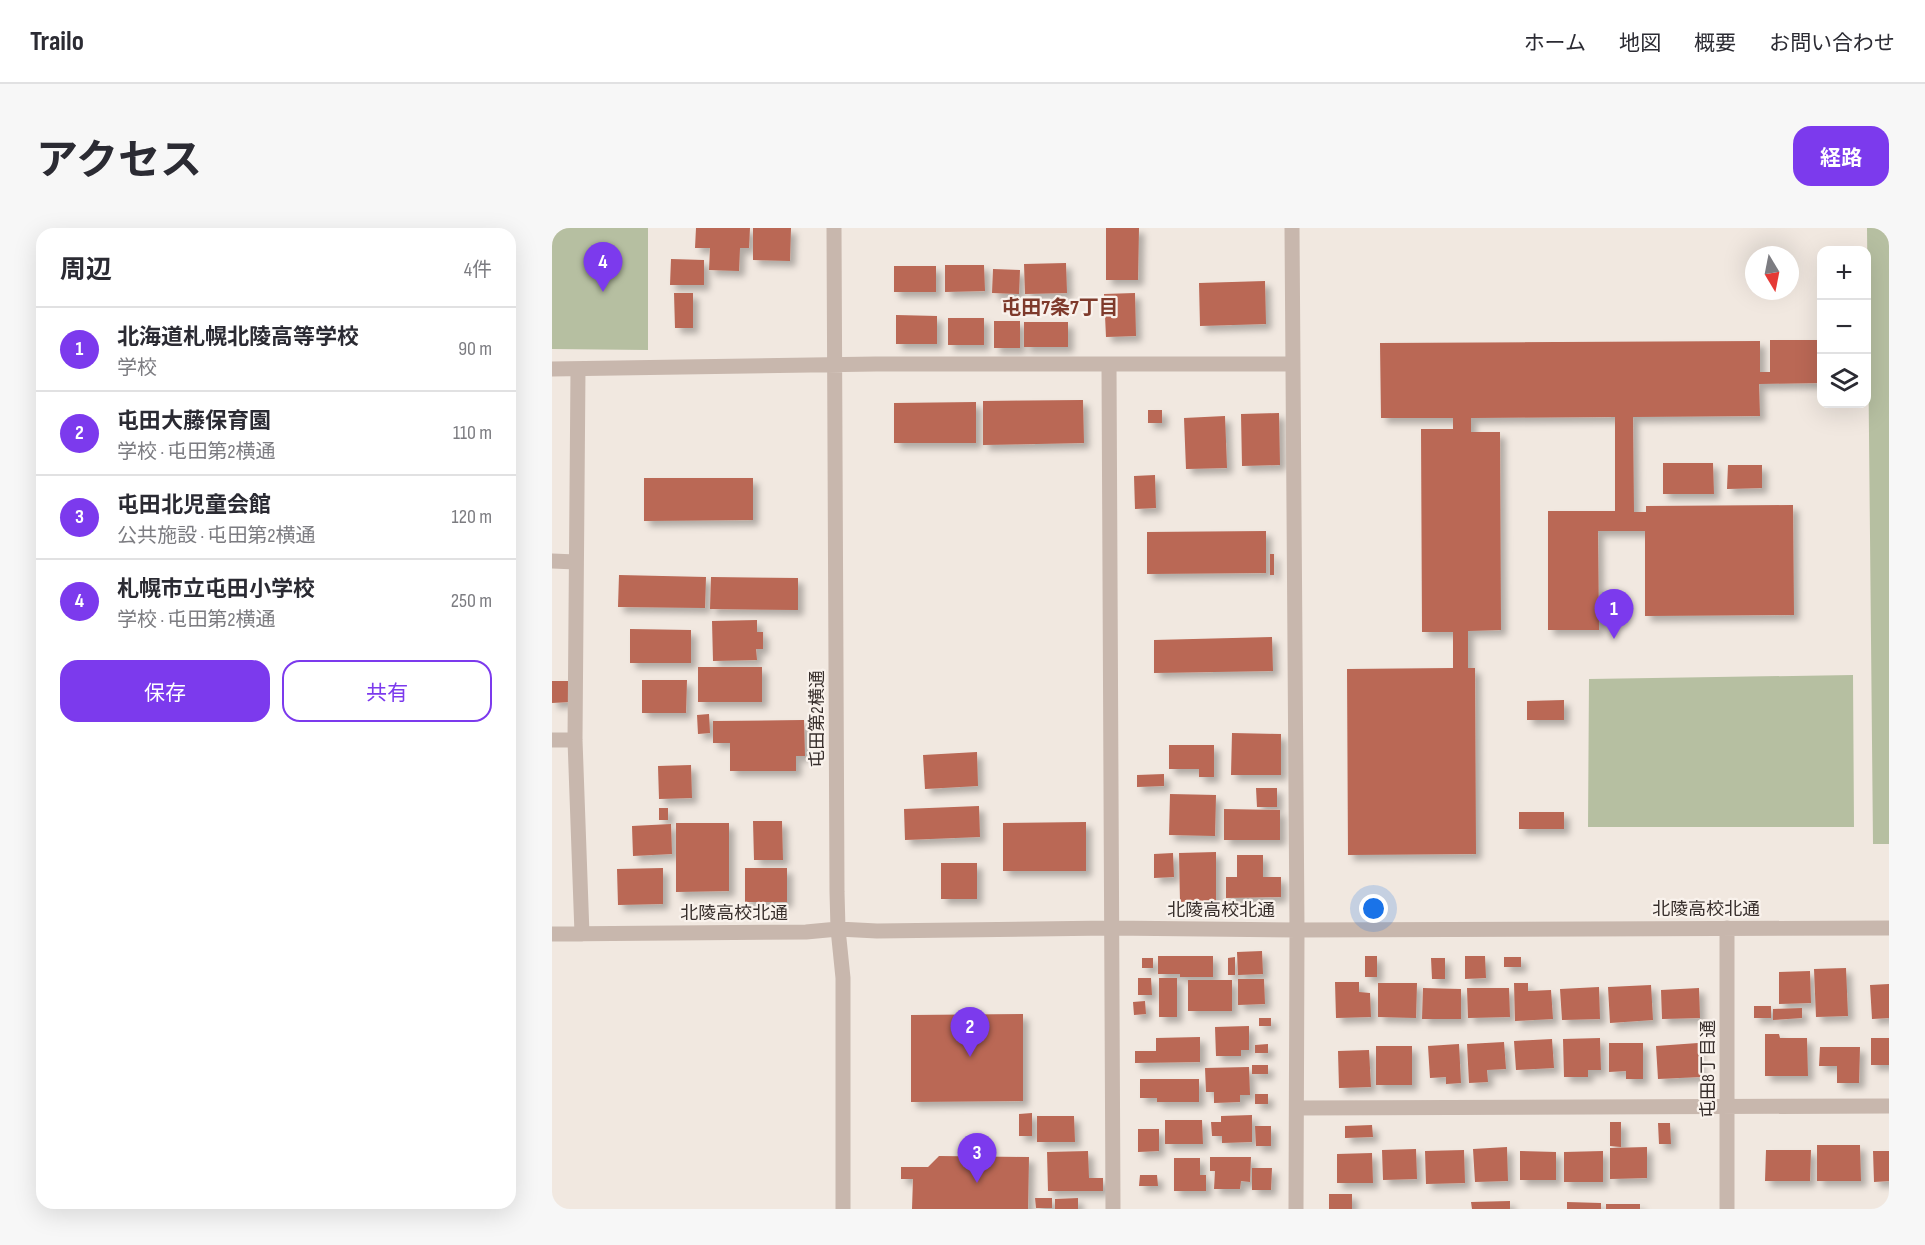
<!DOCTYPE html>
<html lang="ja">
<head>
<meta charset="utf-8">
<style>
  body { margin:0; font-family:"Sofia Sans Condensed","Noto Sans JP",sans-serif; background:#f7f7f7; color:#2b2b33 }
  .controls { position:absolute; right:18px; top:18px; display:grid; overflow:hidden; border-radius:12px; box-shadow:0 6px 24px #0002 }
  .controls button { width:54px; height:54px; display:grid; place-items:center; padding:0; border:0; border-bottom:2px solid #e1e1e2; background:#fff; color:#2b2b33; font:30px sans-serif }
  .compass { position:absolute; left:1193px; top:18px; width:54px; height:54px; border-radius:50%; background:#fff; box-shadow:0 6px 24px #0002; rotate:170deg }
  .you { position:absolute; left:822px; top:681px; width:21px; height:21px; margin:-15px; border:4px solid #fff; border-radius:50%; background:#1a73e8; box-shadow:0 0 0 9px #1a73e833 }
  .badge { display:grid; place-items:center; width:39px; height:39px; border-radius:50%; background:#7c3aed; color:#fff; font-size:20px; font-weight:700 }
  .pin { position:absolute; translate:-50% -50px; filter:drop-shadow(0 2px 3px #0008) }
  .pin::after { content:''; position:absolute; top:32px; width:21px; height:18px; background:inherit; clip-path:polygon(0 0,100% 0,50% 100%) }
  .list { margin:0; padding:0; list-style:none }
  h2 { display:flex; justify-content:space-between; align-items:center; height:78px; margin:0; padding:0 24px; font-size:26px }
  h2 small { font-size:20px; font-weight:400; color:#7c7c81 }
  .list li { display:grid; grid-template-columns:39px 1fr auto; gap:18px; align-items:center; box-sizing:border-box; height:84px; padding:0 24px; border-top:2px solid #e1e1e2 }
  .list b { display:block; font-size:22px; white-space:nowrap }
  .list p { margin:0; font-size:20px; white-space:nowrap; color:#7c7c81 }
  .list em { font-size:20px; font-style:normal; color:#7c7c81 }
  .actions { display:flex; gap:12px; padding:18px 24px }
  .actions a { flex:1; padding:14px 0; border:2px solid #7c3aed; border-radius:18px; text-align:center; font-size:21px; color:#7c3aed }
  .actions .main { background:#7c3aed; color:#fff }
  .icon { flex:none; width:33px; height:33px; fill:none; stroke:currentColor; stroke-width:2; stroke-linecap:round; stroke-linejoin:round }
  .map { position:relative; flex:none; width:1337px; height:981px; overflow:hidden; border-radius:18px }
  header { display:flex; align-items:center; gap:36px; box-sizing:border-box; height:84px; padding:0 30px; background:#fff; border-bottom:2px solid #e1e1e2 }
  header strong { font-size:28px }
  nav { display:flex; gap:33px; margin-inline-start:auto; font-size:21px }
  .intro { display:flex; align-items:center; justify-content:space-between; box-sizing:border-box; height:144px; padding:0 36px }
  h1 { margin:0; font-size:42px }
  .button { padding:15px 27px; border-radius:18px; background:#7c3aed; color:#fff; font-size:21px; font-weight:700 }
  main { display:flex; gap:36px; padding:0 36px }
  aside { flex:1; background:#fff; border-radius:18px; box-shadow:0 6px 24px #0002 }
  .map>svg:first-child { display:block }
  .green { fill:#b6bfa1 }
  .building { fill:#ba6754; filter:url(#shadow) }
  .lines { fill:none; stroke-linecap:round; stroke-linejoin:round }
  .minor { stroke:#c8b7ad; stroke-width:15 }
  .labels { text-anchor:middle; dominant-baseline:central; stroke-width:4.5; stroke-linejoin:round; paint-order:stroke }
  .street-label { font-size:18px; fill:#372e2b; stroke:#f9f2ec }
  .neighbourhood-label { font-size:20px; font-weight:bold; fill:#7e3a2b; stroke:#f9f2ec }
</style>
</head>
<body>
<header>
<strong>Trailo</strong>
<nav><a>ホーム</a><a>地図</a><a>概要</a><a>お問い合わせ</a></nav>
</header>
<div class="intro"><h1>アクセス</h1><a class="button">経路</a></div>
<main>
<aside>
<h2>周辺<small>4件</small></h2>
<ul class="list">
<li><span class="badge">1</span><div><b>北海道札幌北陵高等学校</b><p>学校</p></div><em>90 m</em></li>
<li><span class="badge">2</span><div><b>屯田大藤保育園</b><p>学校 · 屯田第2横通</p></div><em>110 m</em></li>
<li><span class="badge">3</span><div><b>屯田北児童会館</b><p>公共施設 · 屯田第2横通</p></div><em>120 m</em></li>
<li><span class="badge">4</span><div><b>札幌市立屯田小学校</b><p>学校 · 屯田第2横通</p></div><em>250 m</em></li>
</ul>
<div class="actions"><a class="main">保存</a><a>共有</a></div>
</aside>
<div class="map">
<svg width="1337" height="981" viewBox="0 0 1337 981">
  <defs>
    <filter id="shadow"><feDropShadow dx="5.5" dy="5.5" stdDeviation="3" flood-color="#0004"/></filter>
  </defs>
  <rect width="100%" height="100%" fill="#f1e8e0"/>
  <path class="green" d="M0 0H96V122L0 121Z
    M1315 0H1337V616H1321Z
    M1301 447 1302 599H1036L1037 451Z"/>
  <path class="building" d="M144 0H198L197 20H188L187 43 157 42 158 20H143Z
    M201 0H239L238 33 201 32Z
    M554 0H587L586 52H554Z
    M119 31 152 32V57H118Z
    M514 35 515 65 473 66 472 36Z
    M393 37H432L433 63 393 64Z
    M342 38H384V64H342Z
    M441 41 468 42 467 66 440 65Z
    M713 53 714 96 648 98 647 55Z
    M122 65H141V100H123Z
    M583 65 584 108 554 109 552 66Z
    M344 87 385 88V116H344Z
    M396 90H432V117H396Z
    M442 93H468V120H442Z
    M472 94H516V119H472Z
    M1218 112H1270V155L1207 156 1208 188 1081 189 1082 284H1094V278L1241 277 1242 387 1093 388V303H1046L1047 402H996V283H1063V189L919 190V204H948L949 402 916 403V440H923L924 626 796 627 795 441 901 440V404H870L869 201H901V190H829L828 115 1208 113V144H1218Z
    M531 172 532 215 431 217V173Z
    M424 174V215H342V175Z
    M596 182H610V195H596Z
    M727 185 728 237 690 238 689 186Z
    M673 188 675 240 634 241 632 190Z
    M1111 235H1161L1162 266H1111Z
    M1176 237H1210V260L1175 261Z
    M603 247 604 280 583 281 582 248Z
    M92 250H201V292L92 293Z
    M714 303V345L595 346V304Z
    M718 326H722V347H718Z
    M67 347 154 349 153 380 66 379Z
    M159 349 246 350V382L158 381Z
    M205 392V404H211V421H204L205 432 161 433 160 393Z
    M78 401 139 402V435H78Z
    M720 409 721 443 602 445V412Z
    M146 439H210V474H146Z
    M90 452H135L134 485H90Z
    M0 453H16L17 474 0 475Z
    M1012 472V492H975V473Z
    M157 486 158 505 146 506 145 487Z
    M252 492 253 528H244V543H178V515H161V493Z
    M680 505 729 506V547H679Z
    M617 517H662V549H647V541H617Z
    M425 524 426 558 373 561 371 527Z
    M139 537 140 570 107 571 106 538Z
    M612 546V558L585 559V547Z
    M704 560H725V579H705Z
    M618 566 664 567 663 608 617 607Z
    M427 578 428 609 353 612 352 581Z
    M107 580H116V592H107Z
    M672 581 728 582V612H672Z
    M967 584H1012V601H967Z
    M201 593H230L231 632H202Z
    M534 594V643H451V595Z
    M124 595H177V663L124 664Z
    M119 596 120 626 81 628 80 598Z
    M664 624V673L628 674 627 625Z
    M621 625 622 649 602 650V626Z
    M685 627H711V649H729V669L674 670V649H685Z
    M389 635H425V671H389Z
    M111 640V676L66 677 65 641Z
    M193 640H235V674H193Z
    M710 723 711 746 686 747 685 724Z
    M606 728H661V749H628V746H606Z
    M813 728H825V749H813Z
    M913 728H933L934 750 913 751Z
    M683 729V747H676V730Z
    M952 729H969V739H952Z
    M590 730H601V740H590Z
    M879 730H893V751H880Z
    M1294 740 1296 788 1264 789 1262 741Z
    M1258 743 1259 775 1227 776V744Z
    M586 750H599L600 767H586Z
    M607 750H625V789H607Z
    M686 751H712L713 776 686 777Z
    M636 752H680V783H636Z
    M783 754H807V764L818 765 819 789 784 790Z
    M826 755H865L864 790 826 789Z
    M962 755H976V763L999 762 1001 791 963 793Z
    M1337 756V790L1320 791 1318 757Z
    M1099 757 1101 792 1058 795 1056 759Z
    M1047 759 1048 791 1010 792 1008 761Z
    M871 760 909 761V791H870Z
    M915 760H957L958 789 916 790Z
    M1147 760 1148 790 1110 791 1109 762Z
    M593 773 594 786 582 787 581 774Z
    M1202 778H1219V790H1202Z
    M1250 780V790L1221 792V781Z
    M471 786V873L359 874V787Z
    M707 790H719V798H707Z
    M697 798V822H689V828H664L663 799Z
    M1213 806H1227L1228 810H1255L1256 848H1213Z
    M648 809V834L583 835V823H604V810Z
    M1048 810 1049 842H1036V849H1012L1011 811Z
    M1319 810H1337V837H1319Z
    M1000 811 1002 840 964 842 962 813Z
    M952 814 954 841 935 842 936 854 917 855 915 816Z
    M1057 815H1091V851H1074V843L1057 844Z
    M1146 815 1148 849 1106 851 1104 818Z
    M716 816V825H703V817Z
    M907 816 909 855 894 856V849L878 850 876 818Z
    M824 818H860V857H824Z
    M1268 819H1308L1307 855H1285V838H1267Z
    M817 822 819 859 787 860 786 823Z
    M700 837H716V846H700Z
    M697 839 698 867H688V874L662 875V864H654L653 840Z
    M588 851H647V874H605V870H588Z
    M703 866H716V876H703Z
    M480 885V908H467V886Z
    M700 887V914L670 915V908H660L659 894H669V888Z
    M485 888H522L523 914H485Z
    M613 892H650L651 916H613Z
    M1058 894H1069V919L1058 918Z
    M1106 895H1118L1119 916H1107Z
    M820 897 821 909 793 910V898Z
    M703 898H719V918H704Z
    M586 901H607V923L586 924Z
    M1265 917H1308L1309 953H1265Z
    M955 919 956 953 923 954 921 921Z
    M1095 919V950L1058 951V920Z
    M864 921 865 951 831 952 830 922Z
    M912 922 913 955 874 956 873 923Z
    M1214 922H1259L1258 953H1213Z
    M536 923 537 950H551V963H496L495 924Z
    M968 923 1004 924V952H968Z
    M1051 923V954H1012V924Z
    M1321 923H1337V953L1322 954Z
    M820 925 821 955H785V926Z
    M387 928 477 929 476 981H360L361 951H349V939H376Z
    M658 929H699L698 954 689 953 688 961H662L663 943H658Z
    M622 930H648V947H654V963H622Z
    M700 940H720L719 962H700Z
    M588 947H605L606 958H587Z
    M777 966H800V981H777Z
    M483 970H500V980H484Z
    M526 970V981H503V971Z
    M958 973V981H920L919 974Z
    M1015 974 1049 975V981H1015Z
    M1054 976H1088V981H1054Z"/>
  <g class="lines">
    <path class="minor" d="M282 0 285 664 286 701 291 750V981
      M740 0 745 702 744 981
      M557 137 561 981
      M0 141 324 136H740
      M26 141 23 512 30 706
      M0 333 24 334
      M0 512H23
      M1175 700V981
      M0 706 254 704 286 701 325 703 558 700 745 702 1337 700
      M745 880 1337 878"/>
  </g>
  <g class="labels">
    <g class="street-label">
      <text transform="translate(265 491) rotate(-90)">屯田第2横通</text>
      <text x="1154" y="681">北陵高校北通</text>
      <text x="669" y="682">北陵高校北通</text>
      <text x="182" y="685">北陵高校北通</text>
      <text transform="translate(1156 841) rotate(-90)">屯田8丁目通</text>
    </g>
    <g class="neighbourhood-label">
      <text x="508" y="80">屯田7条7丁目</text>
    </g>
  </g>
</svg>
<div class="controls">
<button>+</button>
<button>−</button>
<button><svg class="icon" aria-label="layers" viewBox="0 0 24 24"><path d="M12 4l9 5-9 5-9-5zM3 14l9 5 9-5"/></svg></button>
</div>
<svg class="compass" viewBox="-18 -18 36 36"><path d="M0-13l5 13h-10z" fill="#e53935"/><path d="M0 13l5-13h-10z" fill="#7c7c81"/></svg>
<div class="you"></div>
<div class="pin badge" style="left:1062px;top:411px">1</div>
<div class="pin badge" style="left:418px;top:829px">2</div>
<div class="pin badge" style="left:425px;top:955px">3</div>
<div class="pin badge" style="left:51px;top:64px">4</div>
</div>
</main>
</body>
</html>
